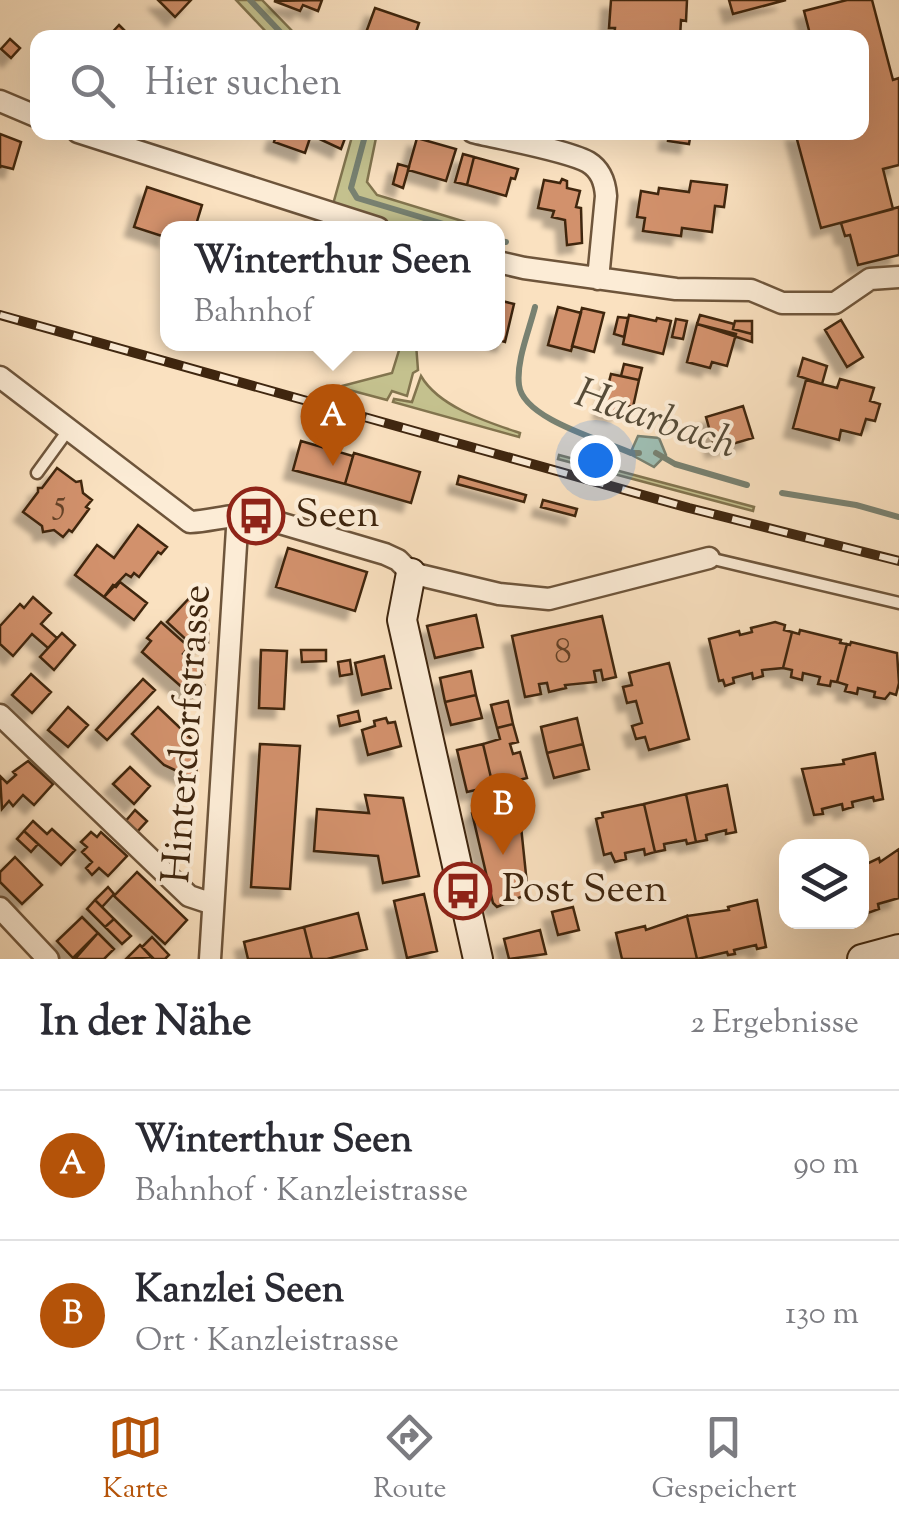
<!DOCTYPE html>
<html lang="de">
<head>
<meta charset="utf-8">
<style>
  body { margin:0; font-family:"Sorts Mill Goudy",serif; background:#f7f7f7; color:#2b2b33 }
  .controls { position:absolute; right:30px; bottom:30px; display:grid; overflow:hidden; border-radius:20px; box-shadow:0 10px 40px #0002 }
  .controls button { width:90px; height:90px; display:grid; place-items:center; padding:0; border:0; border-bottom:2px solid #e1e1e2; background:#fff; color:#2b2b33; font:50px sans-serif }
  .you { position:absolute; left:595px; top:460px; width:35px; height:35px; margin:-25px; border:8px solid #fff; border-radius:50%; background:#1a73e8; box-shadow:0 0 0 15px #1a73e833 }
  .badge { display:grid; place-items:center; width:65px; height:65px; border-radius:50%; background:#b45309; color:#fff; font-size:32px; font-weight:700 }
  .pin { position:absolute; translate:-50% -82px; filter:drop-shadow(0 2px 5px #0008) }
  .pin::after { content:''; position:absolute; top:52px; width:35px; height:30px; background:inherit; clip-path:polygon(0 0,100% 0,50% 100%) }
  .popup { position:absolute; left:160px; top:221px; width:345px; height:130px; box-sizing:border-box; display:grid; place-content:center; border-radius:20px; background:#fff; filter:drop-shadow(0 2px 8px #0005); font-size:32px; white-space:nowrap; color:#7c7c81 }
  .popup b { font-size:38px; color:#2b2b33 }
  .popup::after { content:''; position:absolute; left:50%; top:100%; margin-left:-20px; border:20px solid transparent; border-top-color:#fff }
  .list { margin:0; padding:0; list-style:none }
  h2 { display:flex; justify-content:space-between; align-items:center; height:130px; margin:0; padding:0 40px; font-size:42px }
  h2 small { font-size:32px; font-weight:400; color:#7c7c81 }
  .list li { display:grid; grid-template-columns:65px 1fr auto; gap:30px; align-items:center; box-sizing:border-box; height:150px; padding:0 40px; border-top:2px solid #e1e1e2 }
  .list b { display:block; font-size:38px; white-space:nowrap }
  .list p { margin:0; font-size:32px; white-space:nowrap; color:#7c7c81 }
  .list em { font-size:32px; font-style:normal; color:#7c7c81 }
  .icon { flex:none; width:55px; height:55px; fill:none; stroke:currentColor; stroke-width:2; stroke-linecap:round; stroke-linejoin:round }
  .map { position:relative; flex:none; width:899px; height:959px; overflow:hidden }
  .search { position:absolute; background:#fff; box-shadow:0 10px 40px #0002; left:30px; right:30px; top:30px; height:110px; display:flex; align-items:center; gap:25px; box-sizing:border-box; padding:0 35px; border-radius:20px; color:#7c7c81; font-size:38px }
  .sheet { height:430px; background:#fff }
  nav { display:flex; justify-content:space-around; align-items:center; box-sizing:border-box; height:140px; border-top:2px solid #e1e1e2; background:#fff; font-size:28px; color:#7c7c81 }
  nav a { display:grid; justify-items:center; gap:5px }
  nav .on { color:#b45309 }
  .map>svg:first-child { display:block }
  .green { fill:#c4c18e; stroke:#82744e; stroke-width:2.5 }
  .water { fill:#9ebeb3; stroke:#788171; stroke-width:2.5 }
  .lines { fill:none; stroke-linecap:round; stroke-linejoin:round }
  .stream { stroke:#788171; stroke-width:6 }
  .building { fill:#d2916c; stroke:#3f260f; stroke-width:2.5; filter:url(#shadow) }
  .lane-casing { stroke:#6e553b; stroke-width:15 }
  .street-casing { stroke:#6e553b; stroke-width:25 }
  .secondary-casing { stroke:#3f260f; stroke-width:32 }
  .lane { stroke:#fcecd6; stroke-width:10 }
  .street { stroke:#fcecd6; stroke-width:20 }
  .secondary { stroke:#fcecd6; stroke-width:28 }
  .rail-casing { stroke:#3f260f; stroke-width:10 }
  .rail { stroke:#fcecd6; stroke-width:6; stroke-dasharray:19; stroke-linecap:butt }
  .labels { text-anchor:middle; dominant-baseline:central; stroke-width:8; stroke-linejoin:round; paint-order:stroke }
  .number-label { font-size:35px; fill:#644126 }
  .poi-label { font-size:40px; fill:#3f260f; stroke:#fcecd6; text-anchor:start }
  .street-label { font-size:40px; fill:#3f260f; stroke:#fcecd6 }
  .water-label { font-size:42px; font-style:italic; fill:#574c38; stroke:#fcecd6 }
</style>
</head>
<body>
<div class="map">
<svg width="899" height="959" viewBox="0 0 899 959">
  <defs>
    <filter id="shadow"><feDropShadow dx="-9" dy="9" stdDeviation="2.5" flood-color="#0004"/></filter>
  </defs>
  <rect width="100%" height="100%" fill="#fae1c0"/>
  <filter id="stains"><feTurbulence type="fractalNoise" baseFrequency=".002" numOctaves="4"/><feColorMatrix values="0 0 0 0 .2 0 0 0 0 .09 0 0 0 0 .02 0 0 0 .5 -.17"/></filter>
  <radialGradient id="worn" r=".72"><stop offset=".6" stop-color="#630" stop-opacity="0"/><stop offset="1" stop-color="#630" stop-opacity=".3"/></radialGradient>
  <path class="green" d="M236 0H262L298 37H271Z
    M353 133H377L367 182 377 195 485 228H378L330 215Z
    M401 344H416L418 370 413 373 407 396 392 391 387 400 338 387 392 373Z
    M421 376C439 407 487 422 520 433L519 437 393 402 394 399 412 402Z
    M559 455 754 507 753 511 558 459Z"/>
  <path class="water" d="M638 436 659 438 666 455 654 467 630 454Z"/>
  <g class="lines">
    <path class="stream" d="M250 0 286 38
      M366 132 351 188 357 198 457 228
      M498 241 506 242
      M535 307C529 331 516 361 519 385 523 419 602 440 631 453H639
      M656 453 675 464 747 485
      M782 493 856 505 899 517"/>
  </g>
  <path class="building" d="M158 0H191L175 17Z
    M322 0 318 11 303 5 300 11 274 1Z
    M611 0H687L686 21 681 20 680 38H614L615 28H609Z
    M729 0H786L733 14Z
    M847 0H872L893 80 899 78V165L883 169 893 209 821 228 795 132H862V38H811L804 11Z
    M375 8 419 23 414 38H364Z
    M119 25 132 38H107Z
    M10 39 20 48 11 58 1 49Z
    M277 132H346L347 133 341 149 311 135 305 153 274 142Z
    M669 132H691L689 144 668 141Z
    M0 134 21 142 13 169 1 166 0 168Z
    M417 138 456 149 446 181 408 170Z
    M463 154 474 157 467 185 455 182Z
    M474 157 518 169 515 179 511 178 506 196 467 185Z
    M398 164 409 167 403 188 393 184Z
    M562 179 567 181V188L580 191 576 207 581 208 582 243 567 245 565 220 552 217 554 211 538 208 544 180 560 183Z
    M691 181 727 185 724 207 715 206 712 232 682 228 681 236 643 231 645 218 637 217 641 191 658 194 659 188 689 192Z
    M147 187 202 205 195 228H168V238L134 227Z
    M899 207V255L858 265 850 235 845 236 841 223Z
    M498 300 514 304 505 342 498 340Z
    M558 307 581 313 571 351 548 345Z
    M582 308 604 313 594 352 572 346Z
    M629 315 656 321 657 318 671 321 663 354 623 344Z
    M700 315 734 324 733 329 752 334V342L697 324Z
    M618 317 628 318 624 337 614 334Z
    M676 319 687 321 683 339 672 337Z
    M841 320 863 357 847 367 825 330Z
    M735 321H752V334L733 329Z
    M697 324 736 334 727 366 712 362 710 368 687 362Z
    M803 358 827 366 822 384 798 376Z
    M624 364 642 368 639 380 621 376Z
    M611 374 639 380 633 407 621 404 618 413 602 410Z
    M840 379 874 388 870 401 880 404 875 421 866 419 861 435 841 430 839 440 793 428 806 380 837 388Z
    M743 406 753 438 715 449 706 417Z
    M301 441 353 456 345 484 293 470Z
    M354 453 420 472 411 503 345 484Z
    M57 468 76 482 81 481 83 493 92 500 86 507 89 509 72 532 69 530 63 537 54 530 43 532 42 526 23 512 38 492V488H42Z
    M459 476 526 495 524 502 457 484Z
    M543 500 577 509 575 516 541 507Z
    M138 525 167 547 161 554 158 552 139 577 134 573 131 577 126 574 104 597 75 575 97 545 114 558Z
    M288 548 367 572 355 611 276 587Z
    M120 582 147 603 134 620 104 597 113 585 116 587Z
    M193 594 208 609V643L192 645 167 622Z
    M33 597 51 613 41 624 57 638 48 648 32 634 13 656 0 644V626L20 604 24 608Z
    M476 615 483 647 435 658 427 626Z
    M602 616 616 677 603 680 601 670 594 671 596 682 565 685 566 688 549 692 547 683 539 684 541 694 525 697 512 636Z
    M161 622 189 647 183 654 202 671 196 678 204 685 193 697 142 652 151 641 147 638Z
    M775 622 785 625 784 630 792 632 783 668 762 670 763 676 753 679 752 673 733 678 734 683 725 686 723 680 719 681 709 639 739 631 740 635 752 632 751 628Z
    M800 630 841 640 840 643 847 644 837 682 831 681 830 686 818 684 820 677 803 673 802 680 791 677 792 670 783 668 792 632 799 634Z
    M62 633 75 645 54 670 40 657Z
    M851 642 897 653 899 683 896 695 890 693 885 699 874 697 875 692 858 688 857 694 845 691 847 685 837 682 847 644 850 645Z
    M261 650 287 651 284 709 259 708Z
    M301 650H326V661L302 662Z
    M384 656 391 688 362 695 355 663Z
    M350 660 352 674 340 676 338 662Z
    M669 663 689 739 649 750 645 737 636 739 632 726 642 723 636 701 627 703 623 687 632 685 629 673Z
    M471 671 476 695 445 702 440 678Z
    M31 674 51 692 32 713 12 695Z
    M143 679 155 690 107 740 96 730Z
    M476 695 482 718 451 725 445 702Z
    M508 701 513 724 497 728 491 705Z
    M68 707 88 725 68 747 48 730Z
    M158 707 198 745 196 780 164 765 132 734Z
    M358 711 360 721 340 726 338 716Z
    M386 718 388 723 395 722 401 746 368 755 362 730 375 726 374 721Z
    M577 718 583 744 547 753 541 727Z
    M513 724 518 742 510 744 513 754 520 752 527 778 493 786 483 744 500 739 497 728Z
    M260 744 300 746 290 889 251 887Z
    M483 744 493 786 467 792 457 750Z
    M583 744 589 769 554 778 547 753Z
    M875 753 883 799 874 801 873 797 852 802 853 807 843 810 842 804 822 809 823 814 814 815 802 769 844 764 843 760Z
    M28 761 53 784 34 805 23 795 13 806 9 801 2 809 0 776 7 783 16 775 13 772Z
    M130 767 150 786 134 804 113 784Z
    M727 785 736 832 726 834V830L706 835 707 840 696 842 686 794Z
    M686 794 696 842 687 844 686 840 664 844 665 850 655 852 644 804Z
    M365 795 403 798 419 876 383 883 378 856 314 851 317 809 369 813Z
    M513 803 519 807 528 894 497 907 493 903 472 813 478 808Z
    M644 804 655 852 645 855 644 849 625 853 626 859 615 862 611 853 604 855 596 819 603 817 602 813Z
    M135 810 147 821 136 833 124 823Z
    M33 821 47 834 52 829 75 850 61 865 24 831Z
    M24 831 38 844 31 852 17 839Z
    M91 832 97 837 101 832 127 856 108 876 99 868 92 875 86 868 92 862 82 852 87 847 81 842Z
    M899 849V898L878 904 879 909 868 913 862 895V866L879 858 880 862Z
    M15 857 42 885 22 904 0 882V872Z
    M137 872 187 920 165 944 114 896Z
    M108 887 114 894 102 907 95 900Z
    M424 894 437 951 407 958 394 901Z
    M95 900 114 919 105 927 87 909Z
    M757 900 766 947 757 949 756 945 734 950 735 954 728 955 727 952 697 959 687 916 729 910 728 907Z
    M573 907 579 930 558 935 552 912Z
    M358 913 367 949 327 959H312L304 927Z
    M687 916 697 959H622L616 933 645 926 646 930Z
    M82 917 98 933 73 958 57 941Z
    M114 919 131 936 122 944 105 927Z
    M304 927 312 959H248L244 942Z
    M540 930 546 954 509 959 504 939Z
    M98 933 114 949 104 959H75Z
    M152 937 169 955 165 959H153L142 947Z
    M140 945 152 957 126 959Z"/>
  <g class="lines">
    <g class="lane-casing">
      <path id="lane" d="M37 473 69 429
        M709 558 899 603"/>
    </g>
    <g class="street-casing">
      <path id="street" d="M0 101 38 117
        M78 132 378 228
        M473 132C501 139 566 150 588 162 601 170 605 182 606 196L598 279
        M498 262 524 268 676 289 751 290 782 303H835L870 279 899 277
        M0 377 190 522C213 521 233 513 256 516L385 554 398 560 411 573 499 594 549 599 709 558
        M0 715 189 896 213 904
        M0 908 48 959
        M210 959 238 513"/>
    </g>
    <g class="secondary-casing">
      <path id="secondary" d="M411 573 402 620 478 959
        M862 959 899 949"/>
    </g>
    <use href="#lane" class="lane"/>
    <use href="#street" class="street"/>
    <use href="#secondary" class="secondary"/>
    <g class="rail-casing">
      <path id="rail" d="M0 315 689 508 899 561"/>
    </g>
    <use href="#rail" class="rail"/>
  </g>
  <defs>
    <g id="bus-ring" transform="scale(2.875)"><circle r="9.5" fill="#fcecd6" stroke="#8f2418" stroke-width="1.5"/><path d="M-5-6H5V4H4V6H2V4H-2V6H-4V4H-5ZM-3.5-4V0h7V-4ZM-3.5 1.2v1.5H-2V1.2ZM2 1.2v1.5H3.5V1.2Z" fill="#8f2418"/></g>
  </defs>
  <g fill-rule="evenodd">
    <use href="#bus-ring" x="256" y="516"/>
    <use href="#bus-ring" x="463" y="891"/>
  </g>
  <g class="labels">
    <g class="number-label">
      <text x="60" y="504">5</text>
      <text x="563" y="653">8</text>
    </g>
    <g class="poi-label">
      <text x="295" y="516">Seen</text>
      <text x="502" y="891">Post Seen</text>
    </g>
    <g class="street-label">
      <text transform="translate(189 734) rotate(-86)">Hinterdorfstrasse</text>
    </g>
    <g class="water-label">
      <text transform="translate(655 421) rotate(19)">Haarbach</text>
    </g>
  </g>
  <rect width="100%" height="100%" filter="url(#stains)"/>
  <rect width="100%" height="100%" fill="url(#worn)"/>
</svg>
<div class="controls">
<button><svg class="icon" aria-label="layers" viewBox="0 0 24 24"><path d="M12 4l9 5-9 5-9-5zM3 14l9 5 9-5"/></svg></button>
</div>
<div class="you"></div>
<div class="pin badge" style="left:333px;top:466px">A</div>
<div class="popup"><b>Winterthur Seen</b>Bahnhof</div>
<div class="pin badge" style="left:503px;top:855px">B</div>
<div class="search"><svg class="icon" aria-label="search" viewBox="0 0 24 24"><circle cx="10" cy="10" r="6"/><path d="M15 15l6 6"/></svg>Hier suchen</div>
</div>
<section class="sheet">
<h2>In der Nähe<small>2 Ergebnisse</small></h2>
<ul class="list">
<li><span class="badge">A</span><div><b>Winterthur Seen</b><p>Bahnhof · Kanzleistrasse</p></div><em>90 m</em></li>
<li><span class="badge">B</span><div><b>Kanzlei Seen</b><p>Ort · Kanzleistrasse</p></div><em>130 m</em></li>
</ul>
</section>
<nav>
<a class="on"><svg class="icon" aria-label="map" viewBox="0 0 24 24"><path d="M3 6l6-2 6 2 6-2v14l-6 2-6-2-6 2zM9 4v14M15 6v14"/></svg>Karte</a>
<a><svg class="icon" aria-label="directions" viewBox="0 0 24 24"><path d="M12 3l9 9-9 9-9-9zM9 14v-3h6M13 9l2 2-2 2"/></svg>Route</a>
<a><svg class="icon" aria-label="saved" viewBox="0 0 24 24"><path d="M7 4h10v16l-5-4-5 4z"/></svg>Gespeichert</a>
</nav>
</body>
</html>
